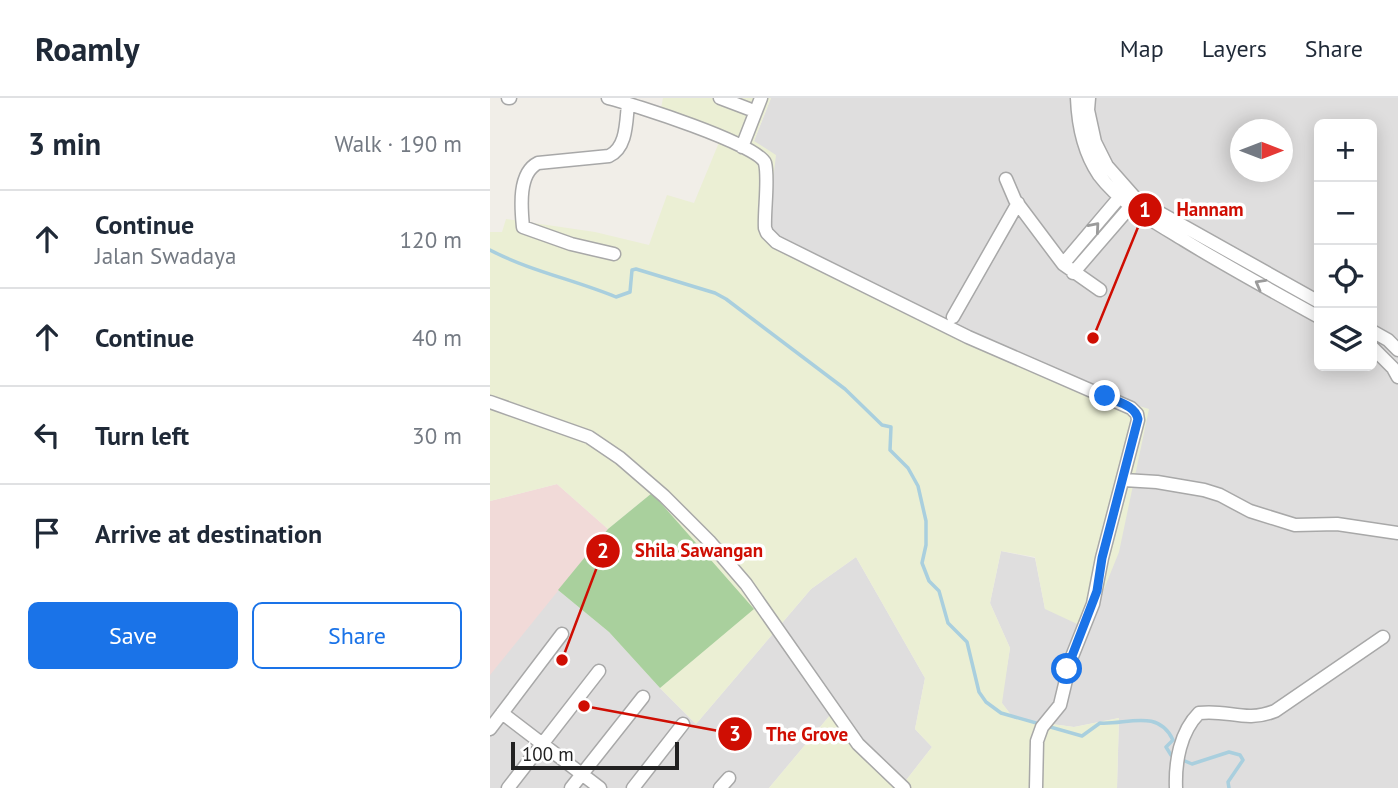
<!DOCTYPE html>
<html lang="en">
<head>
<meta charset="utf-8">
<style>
  body { margin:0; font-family:"PT Sans",sans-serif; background:#f2f2f3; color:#1f2937 }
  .controls { position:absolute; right:21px; top:21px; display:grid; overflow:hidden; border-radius:10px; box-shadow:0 4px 18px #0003 }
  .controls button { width:63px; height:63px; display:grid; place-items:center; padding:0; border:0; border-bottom:2px solid #e0e1e3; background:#fff; color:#1f2937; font:35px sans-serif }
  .compass { position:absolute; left:740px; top:21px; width:63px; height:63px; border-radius:50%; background:#fff; box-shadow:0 4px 18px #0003; rotate:90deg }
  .scale { position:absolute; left:21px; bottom:18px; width:168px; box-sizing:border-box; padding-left:7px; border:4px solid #212121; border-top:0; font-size:19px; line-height:24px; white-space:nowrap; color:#212121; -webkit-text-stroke:5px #fff; paint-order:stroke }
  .stop { position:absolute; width:21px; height:21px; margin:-16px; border:5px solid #1a73e8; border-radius:50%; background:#fff }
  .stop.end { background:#1a73e8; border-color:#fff; box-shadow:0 2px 7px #0008 }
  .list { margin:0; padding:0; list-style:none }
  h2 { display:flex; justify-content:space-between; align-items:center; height:91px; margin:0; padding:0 28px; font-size:30px }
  h2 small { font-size:23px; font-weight:400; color:#747a83 }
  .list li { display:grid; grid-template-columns:46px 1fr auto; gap:21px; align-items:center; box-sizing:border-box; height:98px; padding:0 28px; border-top:2px solid #e0e1e3 }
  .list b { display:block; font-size:26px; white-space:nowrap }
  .list p { margin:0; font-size:23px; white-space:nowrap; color:#747a83 }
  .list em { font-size:23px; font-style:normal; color:#747a83 }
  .actions { display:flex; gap:14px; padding:21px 28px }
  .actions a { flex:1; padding:16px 0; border:2px solid #1a73e8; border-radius:10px; text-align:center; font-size:24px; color:#1a73e8 }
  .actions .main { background:#1a73e8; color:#fff }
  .icon { flex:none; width:38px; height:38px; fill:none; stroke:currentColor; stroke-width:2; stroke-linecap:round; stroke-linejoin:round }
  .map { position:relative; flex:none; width:908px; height:690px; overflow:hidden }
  header { display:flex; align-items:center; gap:42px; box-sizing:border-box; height:98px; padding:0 35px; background:#fff; border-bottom:2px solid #e0e1e3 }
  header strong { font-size:33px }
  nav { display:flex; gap:38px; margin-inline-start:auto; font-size:24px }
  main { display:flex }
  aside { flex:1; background:#fff }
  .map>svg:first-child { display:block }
  .residential { fill:#dfdede; fill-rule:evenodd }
  .commercial { fill:#f1dad8 }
  .farmland { fill:#ebefd4 }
  .forest { fill:#a9d09d }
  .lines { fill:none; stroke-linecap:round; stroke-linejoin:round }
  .stream { stroke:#a9cfde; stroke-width:3.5 }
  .minor-casing { stroke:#a8a8a8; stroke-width:15 }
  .minor { stroke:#fff; stroke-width:12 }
  .oneway { stroke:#9b9b9b }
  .route { stroke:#1a73e8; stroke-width:9 }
  .leader { fill:none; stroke:#cf0e03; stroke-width:2.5 }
  .callout-dot { fill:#cf0e03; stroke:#fff; stroke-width:2.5 }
  .mark-label { font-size:21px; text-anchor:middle; font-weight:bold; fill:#fff }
  .callout-label { font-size:19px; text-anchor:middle; font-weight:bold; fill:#cf0e03; stroke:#fff; stroke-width:7; stroke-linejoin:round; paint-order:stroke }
</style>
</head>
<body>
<header>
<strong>Roamly</strong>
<nav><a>Map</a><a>Layers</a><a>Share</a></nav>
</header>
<main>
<aside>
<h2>3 min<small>Walk · 190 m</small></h2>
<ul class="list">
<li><svg class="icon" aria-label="ahead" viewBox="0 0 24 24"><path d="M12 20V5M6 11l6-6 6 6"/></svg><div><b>Continue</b><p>Jalan Swadaya</p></div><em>120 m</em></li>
<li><svg class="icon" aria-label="ahead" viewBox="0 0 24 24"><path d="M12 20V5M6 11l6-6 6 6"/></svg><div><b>Continue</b></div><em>40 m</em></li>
<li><svg class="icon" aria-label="left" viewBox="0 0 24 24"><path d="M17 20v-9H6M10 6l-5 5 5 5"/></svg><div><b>Turn left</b></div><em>30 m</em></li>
<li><svg class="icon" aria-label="arrive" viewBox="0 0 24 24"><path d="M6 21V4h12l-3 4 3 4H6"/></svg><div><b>Arrive at destination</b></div></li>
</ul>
<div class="actions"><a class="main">Save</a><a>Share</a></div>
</aside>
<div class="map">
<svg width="908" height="690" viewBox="0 0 908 690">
  <rect width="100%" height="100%" fill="#f1eee8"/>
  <path class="residential" d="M281 0H908V690H627L629 620 584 629 524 621 511 604 520 550 500 505 511 453 545 460 555 511 616 298 287 141 278 127 264 43ZM829 26H882V268H829ZM750 32H792V74H750Z
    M0 403 118 431 68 492 119 534 170 590 206 626 321 491 366 459 435 580 425 631 442 649 410 690 341 616 279 690H0Z"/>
  <path class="commercial" d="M67 386 118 431 0 577V403Z"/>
  <path class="farmland" d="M173 0H281L264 43 286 57 278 126 287 141 616 298 659 311 629 454 598 531 555 511 545 459 511 453 500 505 520 550 512 605 524 621 584 629 629 620 627 690H410L442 649 425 631 435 580 366 459 321 491 206 626 170 590 263 511 162 395 118 431 67 386 0 403V134H12L16 121 105 134 159 147 177 97 204 105 230 42 170 15Z
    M341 616 406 690H279Z"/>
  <path class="forest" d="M162 395 264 511 170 590 119 534 68 492 118 431Z"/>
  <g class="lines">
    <path class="stream" d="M0 152C40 173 85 182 126 199L140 194 142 172 146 171 225 195 236 201 355 291 392 327 401 329 400 352 418 370 428 388 436 423V447L432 465 439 483 449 493 458 525 477 544 489 594 496 604 511 615 592 638 610 625C636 627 668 610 683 642L676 649 681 657 702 666 739 654 750 657 753 662 738 684 739 690"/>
    <g class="minor-casing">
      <path id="minor" d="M18 0H20
        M118 0C142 6 268 46 275 65 279 80 274 113 275 130L277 135 286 144 478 239 641 310 647 316 648 322 612 460 603 506 581 561 570 607 552 629 547 643 546 690
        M230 0 259 11
        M587 0C588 26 594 55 609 77 631 106 663 123 694 142 738 169 784 194 829 219
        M599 0 598 12 605 44 617 68 647 102 829 204
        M252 49 271 0
        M516 81 525 102 573 166 610 192
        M124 156 81 146 33 129C31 109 28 75 48 65L119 58C137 50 136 24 138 6
        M573 166 634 94
        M583 175 646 102
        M463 219 528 105
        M882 233 898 242 908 252
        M882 249 903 270 908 279
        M0 304 99 339 130 360 174 398 219 443 256 486 368 646 414 690
        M634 382 667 384 714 392 730 397 760 413 805 427 847 426 908 435
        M12 615 110 690
        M0 631 72 536
        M18 690 109 573
        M81 690 153 599
        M143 690 193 626
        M230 690 239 680
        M686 690C685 664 690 634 709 615 738 611 755 625 785 613L893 539"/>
    </g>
    <use href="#minor" class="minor"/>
  </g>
  <defs><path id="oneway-chevron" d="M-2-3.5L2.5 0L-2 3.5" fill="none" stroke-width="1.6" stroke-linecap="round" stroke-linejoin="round" transform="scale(1.75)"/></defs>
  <g class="oneway">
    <use href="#oneway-chevron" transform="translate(605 129) rotate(-49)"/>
    <use href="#oneway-chevron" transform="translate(770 186) rotate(-151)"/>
  </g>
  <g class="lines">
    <path class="route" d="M577 571 607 493 612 460 648 321C645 307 627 304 615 298"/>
  </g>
  <path class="leader" d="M603 240L655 112M72 562L113 453M94 608L245 636"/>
  <g class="callout-dot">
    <circle cx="603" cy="240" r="7"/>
    <circle cx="72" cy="562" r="7"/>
    <circle cx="94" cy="608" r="7"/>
    <circle cx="655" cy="112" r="18"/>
    <circle cx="113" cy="453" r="18"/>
    <circle cx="245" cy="636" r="18"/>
  </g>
  <g class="mark-label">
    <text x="655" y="119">1</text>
    <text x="113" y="460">2</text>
    <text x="245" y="643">3</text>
  </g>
  <g class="callout-label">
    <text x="720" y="118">Hannam</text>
    <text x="209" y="459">Shila Sawangan</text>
    <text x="317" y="643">The Grove</text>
  </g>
</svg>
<div class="controls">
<button>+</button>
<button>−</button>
<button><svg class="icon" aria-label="locate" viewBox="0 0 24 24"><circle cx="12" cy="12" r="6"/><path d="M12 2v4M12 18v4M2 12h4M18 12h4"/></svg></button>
<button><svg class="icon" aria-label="layers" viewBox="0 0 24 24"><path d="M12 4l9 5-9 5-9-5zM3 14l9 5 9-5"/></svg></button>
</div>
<svg class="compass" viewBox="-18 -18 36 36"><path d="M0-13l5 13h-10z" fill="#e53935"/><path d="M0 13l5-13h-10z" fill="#747a83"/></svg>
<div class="scale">100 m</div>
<div class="stop" style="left:577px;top:571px"></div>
<div class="stop end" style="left:615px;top:298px"></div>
</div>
</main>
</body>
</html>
